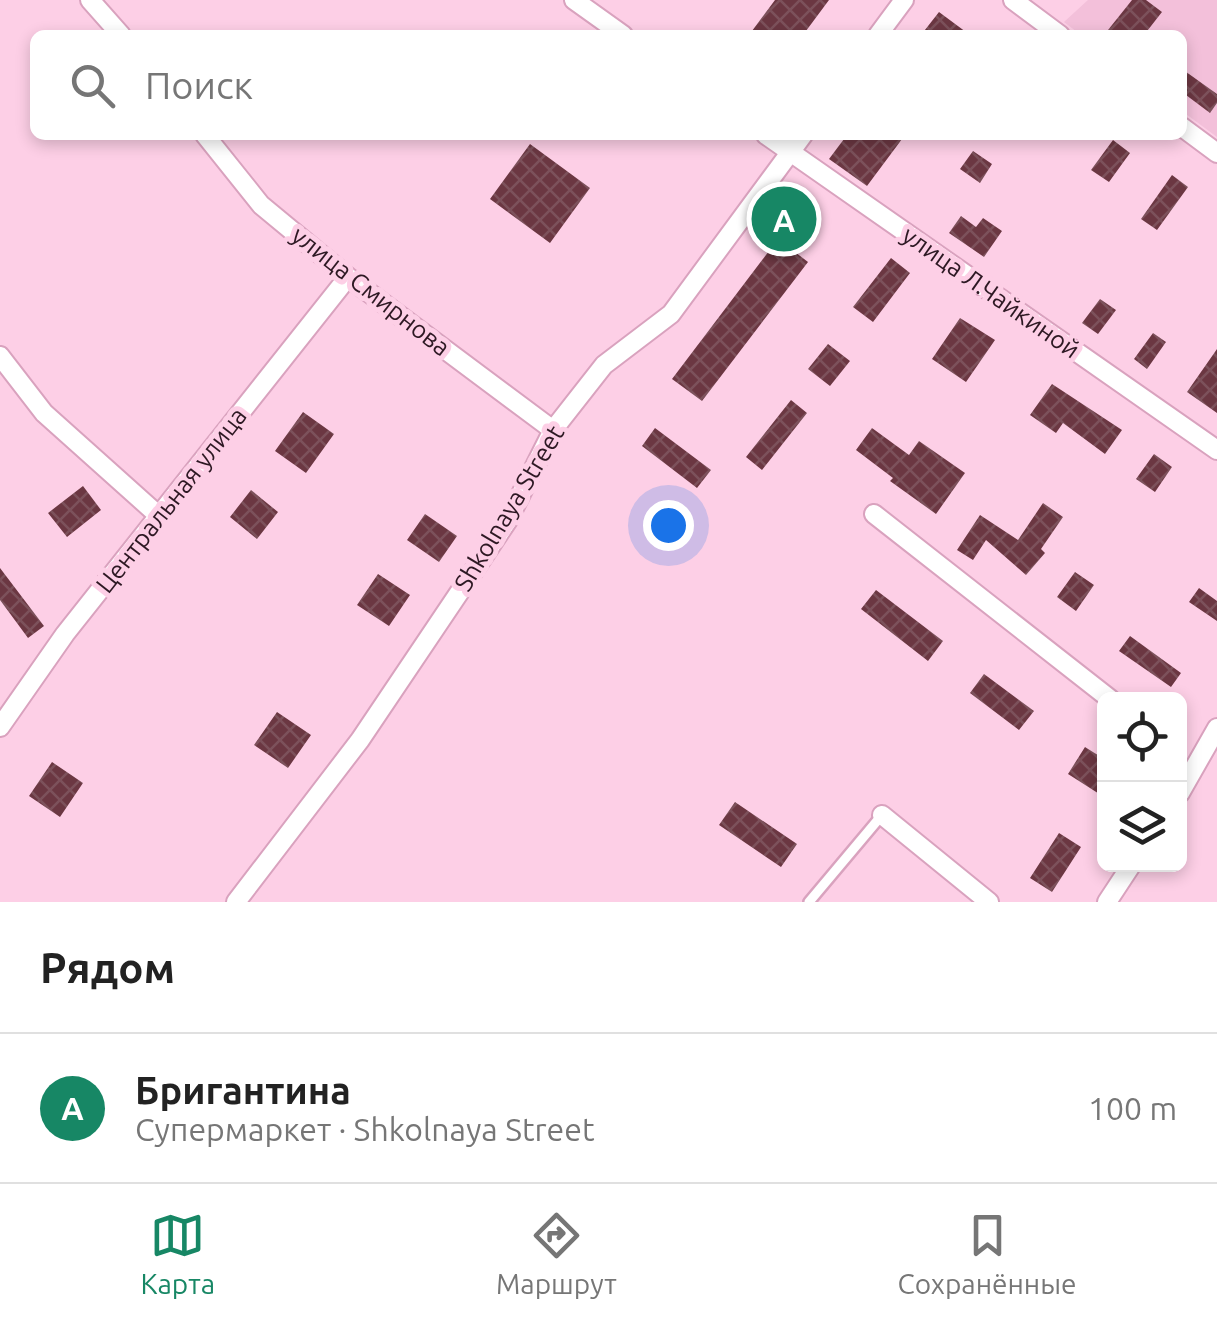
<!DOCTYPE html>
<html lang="ru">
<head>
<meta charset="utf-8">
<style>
  body { margin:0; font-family:Ubuntu,sans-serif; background:#f6f6f6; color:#222 }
  .controls { position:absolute; right:30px; bottom:30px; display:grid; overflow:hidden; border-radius:15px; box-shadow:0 5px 15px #0003 }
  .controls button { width:90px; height:90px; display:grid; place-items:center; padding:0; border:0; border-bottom:2px solid #e0e0e0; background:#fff; color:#222; font:50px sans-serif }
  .you { position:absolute; left:668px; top:525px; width:35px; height:35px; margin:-25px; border:8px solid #fff; border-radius:50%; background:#1a73e8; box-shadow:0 0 0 15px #1a73e833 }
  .badge { display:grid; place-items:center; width:65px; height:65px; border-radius:50%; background:#178765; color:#fff; font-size:32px; font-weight:700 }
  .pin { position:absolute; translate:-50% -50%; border:5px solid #fff; box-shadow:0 2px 10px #0006 }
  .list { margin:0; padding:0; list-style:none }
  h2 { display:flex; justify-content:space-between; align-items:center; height:130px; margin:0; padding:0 40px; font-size:42px }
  h2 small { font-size:32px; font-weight:400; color:#767676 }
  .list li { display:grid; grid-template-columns:65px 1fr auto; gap:30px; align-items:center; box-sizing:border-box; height:150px; padding:0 40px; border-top:2px solid #e0e0e0 }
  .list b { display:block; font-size:38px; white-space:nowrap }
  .list p { margin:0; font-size:32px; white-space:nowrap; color:#767676 }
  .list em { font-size:32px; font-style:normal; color:#767676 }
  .icon { flex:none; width:55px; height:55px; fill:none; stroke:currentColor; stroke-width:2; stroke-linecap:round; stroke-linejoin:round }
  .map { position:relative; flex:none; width:1217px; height:902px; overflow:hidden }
  .search { position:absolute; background:#fff; box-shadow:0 5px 15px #0003; left:30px; right:30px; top:30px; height:110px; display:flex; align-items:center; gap:25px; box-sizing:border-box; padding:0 35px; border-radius:15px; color:#767676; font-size:38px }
  .sheet { height:280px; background:#fff }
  nav { display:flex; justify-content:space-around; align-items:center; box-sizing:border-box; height:140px; border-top:2px solid #e0e0e0; background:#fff; font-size:28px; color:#767676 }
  nav a { display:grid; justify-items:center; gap:5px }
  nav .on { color:#178765 }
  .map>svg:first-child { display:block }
  .built { fill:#f3c0da }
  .building { fill:url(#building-cross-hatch) }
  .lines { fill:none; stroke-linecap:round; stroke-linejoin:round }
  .lane-casing { stroke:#d9a2be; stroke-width:14 }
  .street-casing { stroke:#d9a2be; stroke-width:22 }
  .lane { stroke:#fff; stroke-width:9 }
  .street { stroke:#fff; stroke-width:18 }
  .labels { text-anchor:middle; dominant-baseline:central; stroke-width:10; stroke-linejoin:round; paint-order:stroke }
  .street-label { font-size:25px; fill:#2d1823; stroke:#fdcfe6 }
</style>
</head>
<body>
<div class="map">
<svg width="1217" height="902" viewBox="0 0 1217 902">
  <defs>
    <pattern id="building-cross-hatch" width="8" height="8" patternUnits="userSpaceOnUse" patternTransform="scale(2.5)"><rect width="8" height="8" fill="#6b3742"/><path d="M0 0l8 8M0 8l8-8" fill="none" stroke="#7c515b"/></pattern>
  </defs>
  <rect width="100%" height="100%" fill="#fdcfe6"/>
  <path class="built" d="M1088 0H1217V137L1182 111V35H1081L1064 22Z"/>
  <path class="building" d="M775 0H829L803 35H749Z
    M1132 0H1146L1162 12 1144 35H1104Z
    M939 12 970 35H921Z
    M1182 69 1217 94V103L1210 113 1182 92Z
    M847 135H905L867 186 829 159Z
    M1113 140 1130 153 1109 182 1091 170Z
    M530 144 590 188 550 243 490 199Z
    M973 151 992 164 980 183 960 169Z
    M1172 175 1188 187 1157 230 1141 219Z
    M782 198 806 214 794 232 770 215Z
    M961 216 976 227 983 218 1002 231 984 257 949 233Z
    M778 239 808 262 702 401 672 379Z
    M891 258 910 273 873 322 853 307Z
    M1100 299 1116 310 1098 334 1082 323Z
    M960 318 995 340 966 382 932 359Z
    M1153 333 1166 342 1147 369 1134 359Z
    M828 344 850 361 830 386 808 369Z
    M1217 349V413L1187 392Z
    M1052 384 1122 430 1105 454 1063 423 1056 433 1030 415Z
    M791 400 807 413 762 470 746 457Z
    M303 412 334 434 306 473 275 451Z
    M655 428 711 470 697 488 642 446Z
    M872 428 909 455 919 441 965 473 936 514 890 481 893 478 856 450Z
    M1154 454 1172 467 1155 492 1136 479Z
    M83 486 101 510 67 537 48 513Z
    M251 490 278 512 257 539 230 517Z
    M1043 503 1063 517 1041 549 1045 553 1026 575 986 540 973 560 957 550 980 515 1018 540Z
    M425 514 457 536 439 562 407 540Z
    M0 568 44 626 28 638 0 600Z
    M1075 572 1094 585 1076 611 1057 597Z
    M378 574 410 595 389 626 357 605Z
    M1199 588 1217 601V621L1189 602Z
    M876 590 943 641 928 661 861 609Z
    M1130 636 1181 673 1171 687 1119 651Z
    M984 674 1034 711 1019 730 970 693Z
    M277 712 311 735 288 768 254 745Z
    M1085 747 1104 759V797L1068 774Z
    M52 762 83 783 60 817 29 796Z
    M735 802 797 844 781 867 719 825Z
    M1059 833 1081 847 1052 892 1030 878Z"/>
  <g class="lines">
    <g class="lane-casing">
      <path id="lane" d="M809 902 882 815"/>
    </g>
    <g class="street-casing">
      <path id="street" d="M90 0 121 35
        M574 0 623 35
        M1013 0 1060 35
        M878 35 904 0
        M1182 127 1217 153
        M205 135 261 205 348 277 553 430
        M766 135 1217 450
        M0 356 44 413 159 516
        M874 514 1110 699
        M0 727 65 634 348 277
        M1180 793 1217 728
        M882 815 989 902
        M236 902 360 740 508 520 553 430 604 365 671 314 803 135
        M1107 902 1132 864"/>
    </g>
    <use href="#lane" class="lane"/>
    <use href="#street" class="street"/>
  </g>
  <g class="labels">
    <g class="street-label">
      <text transform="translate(371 291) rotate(38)">улица Смирнова</text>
      <text transform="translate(991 292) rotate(35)">улица Л.Чайкиной</text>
      <text transform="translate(171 500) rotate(-52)">Центральная улица</text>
      <text transform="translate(509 508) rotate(-59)">Shkolnaya Street</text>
    </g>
  </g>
</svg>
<div class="controls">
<button><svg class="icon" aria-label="locate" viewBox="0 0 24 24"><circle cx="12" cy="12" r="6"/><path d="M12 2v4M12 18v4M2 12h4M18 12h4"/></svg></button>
<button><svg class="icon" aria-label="layers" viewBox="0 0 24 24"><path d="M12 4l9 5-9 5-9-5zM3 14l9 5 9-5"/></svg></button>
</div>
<div class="you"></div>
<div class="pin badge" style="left:784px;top:219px">A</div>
<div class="search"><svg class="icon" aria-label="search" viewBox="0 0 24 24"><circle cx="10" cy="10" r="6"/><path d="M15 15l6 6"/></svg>Поиск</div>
</div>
<section class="sheet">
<h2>Рядом<small></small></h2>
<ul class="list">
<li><span class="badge">A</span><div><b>Бригантина</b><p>Супермаркет · Shkolnaya Street</p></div><em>100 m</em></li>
</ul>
</section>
<nav>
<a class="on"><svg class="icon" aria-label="map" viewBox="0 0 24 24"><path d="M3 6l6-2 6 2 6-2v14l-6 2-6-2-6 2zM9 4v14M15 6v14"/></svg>Карта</a>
<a><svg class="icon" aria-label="directions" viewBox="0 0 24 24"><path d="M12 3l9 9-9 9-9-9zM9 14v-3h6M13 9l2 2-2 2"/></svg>Маршрут</a>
<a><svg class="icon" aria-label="saved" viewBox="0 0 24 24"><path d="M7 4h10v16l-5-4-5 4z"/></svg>Сохранённые</a>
</nav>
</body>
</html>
